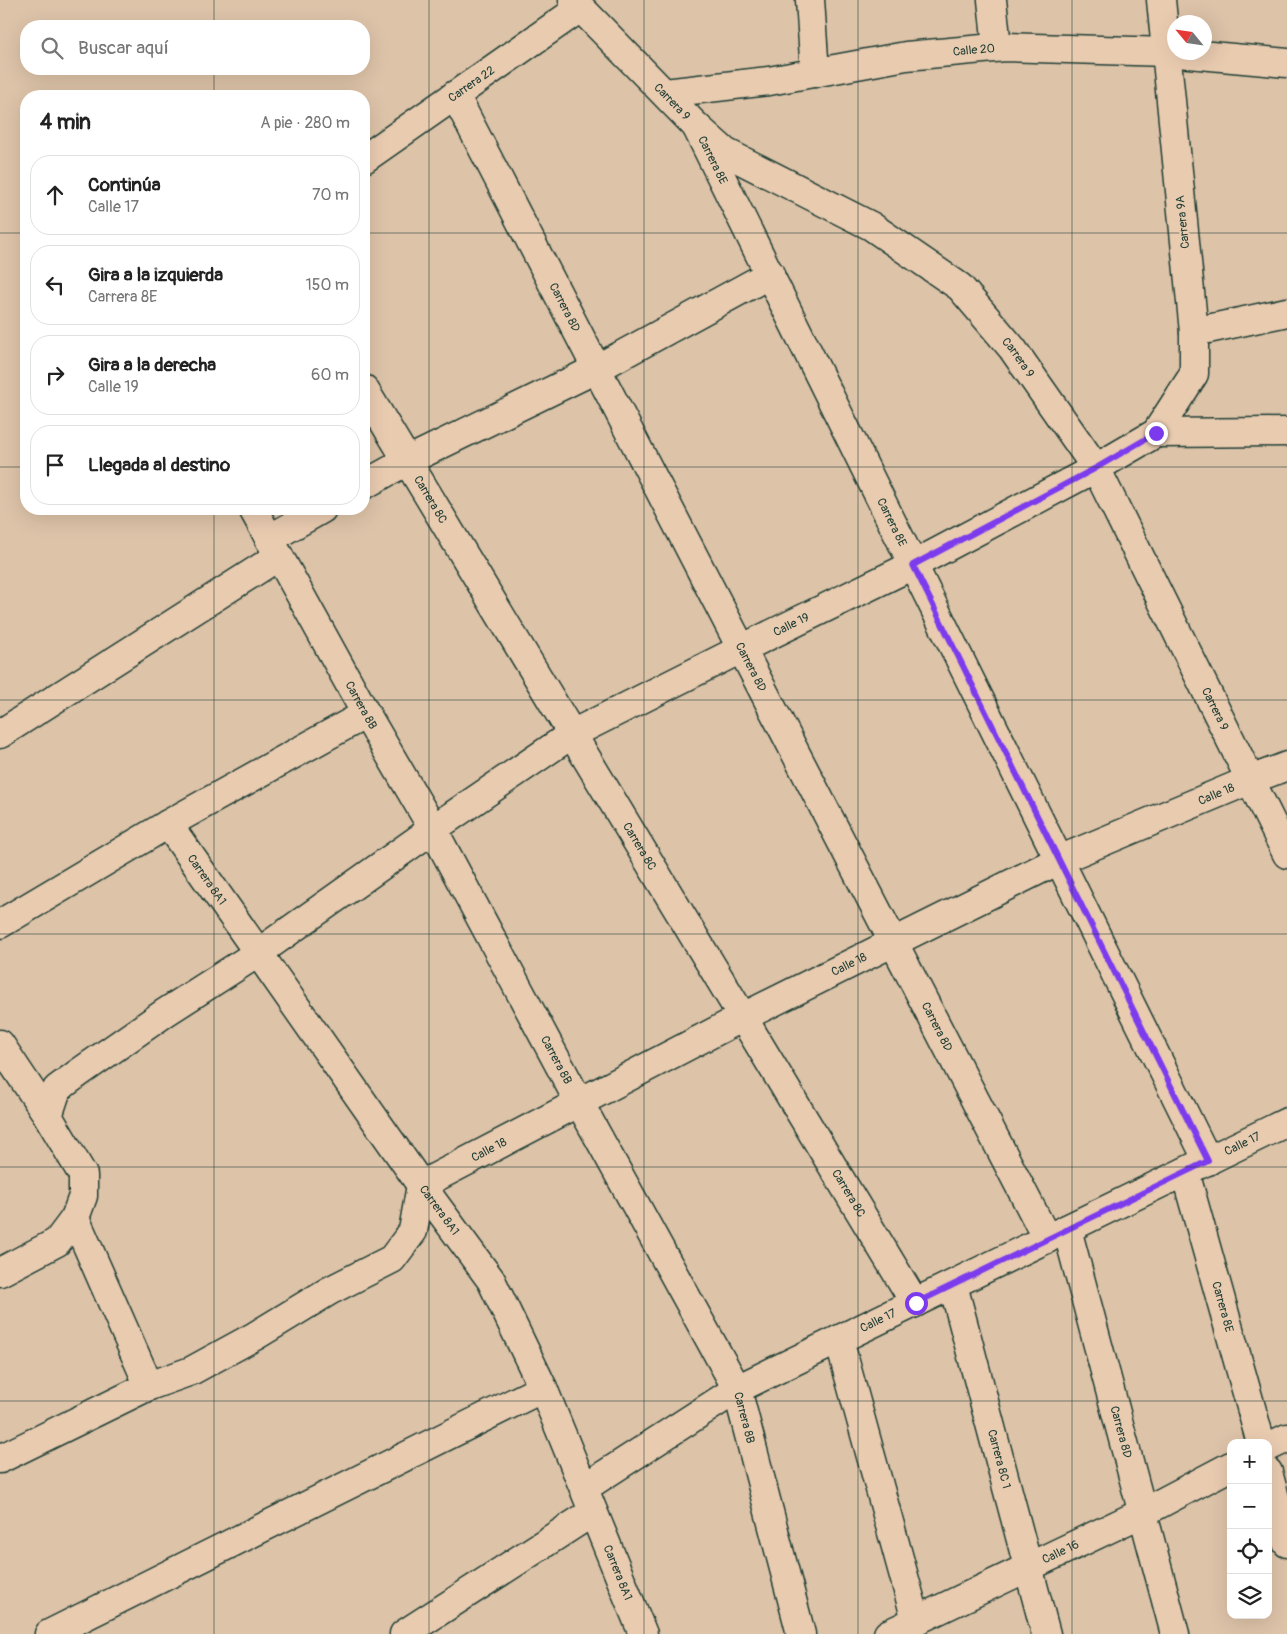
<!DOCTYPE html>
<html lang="es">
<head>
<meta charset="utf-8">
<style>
  body { margin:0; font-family:Pangolin,sans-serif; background:#f6f6f6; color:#222 }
  .controls { position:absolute; right:15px; bottom:15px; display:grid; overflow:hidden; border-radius:10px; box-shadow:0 5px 20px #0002 }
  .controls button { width:45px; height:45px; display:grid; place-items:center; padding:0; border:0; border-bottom:1px solid #e0e0e0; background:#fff; color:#222; font:25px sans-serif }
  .compass { position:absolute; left:1167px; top:15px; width:45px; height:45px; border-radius:50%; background:#fff; box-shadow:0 5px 20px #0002; rotate:299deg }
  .stop { position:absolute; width:15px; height:15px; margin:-11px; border:4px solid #7c3aed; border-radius:50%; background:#fff }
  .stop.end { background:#7c3aed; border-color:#fff; box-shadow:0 1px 5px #0008 }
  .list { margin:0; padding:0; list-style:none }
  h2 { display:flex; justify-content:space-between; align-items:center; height:65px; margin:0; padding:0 20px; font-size:21px }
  h2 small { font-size:16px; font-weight:400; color:#767676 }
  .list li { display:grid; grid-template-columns:32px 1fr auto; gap:15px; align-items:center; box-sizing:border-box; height:80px; margin:0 10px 10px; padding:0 10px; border:1px solid #e0e0e0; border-radius:20px }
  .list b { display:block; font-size:19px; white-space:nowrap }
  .list p { margin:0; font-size:16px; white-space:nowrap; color:#767676 }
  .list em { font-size:16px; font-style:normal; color:#767676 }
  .icon { flex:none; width:28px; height:28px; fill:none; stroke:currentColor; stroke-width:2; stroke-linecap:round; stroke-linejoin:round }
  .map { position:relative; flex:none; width:1287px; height:1634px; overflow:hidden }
  .search { position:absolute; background:#fff; box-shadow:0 5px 20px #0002; left:20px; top:20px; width:350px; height:55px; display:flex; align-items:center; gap:12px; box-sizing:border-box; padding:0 18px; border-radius:20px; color:#767676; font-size:19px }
  .panel { position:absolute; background:#fff; box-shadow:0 5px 20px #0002; left:20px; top:90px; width:350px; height:425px; border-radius:20px }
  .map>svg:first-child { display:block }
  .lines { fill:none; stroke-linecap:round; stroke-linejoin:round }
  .street-casing { stroke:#1f3d34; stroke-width:31 }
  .street { stroke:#e9cbb0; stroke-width:28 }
  .route { stroke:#7c3aed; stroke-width:6 }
  .grid { fill:none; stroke:#1f3d34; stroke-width:1; stroke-opacity:0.55 }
  .labels { text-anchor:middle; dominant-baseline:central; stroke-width:4; stroke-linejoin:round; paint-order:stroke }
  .street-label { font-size:12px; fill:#1f3d34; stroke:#e9cbb0 }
</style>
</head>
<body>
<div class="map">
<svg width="1287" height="1634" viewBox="0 0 1287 1634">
  <rect width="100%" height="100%" fill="#ddc3a8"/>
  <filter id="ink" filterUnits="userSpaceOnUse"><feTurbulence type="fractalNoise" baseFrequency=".02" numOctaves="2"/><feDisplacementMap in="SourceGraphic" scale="10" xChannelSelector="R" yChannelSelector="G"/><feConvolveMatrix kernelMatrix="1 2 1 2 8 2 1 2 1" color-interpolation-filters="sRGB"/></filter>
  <g filter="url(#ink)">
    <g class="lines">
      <g class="street-casing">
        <g id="street">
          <path id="s1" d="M573 0 696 126 725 152 871 226 960 287 1012 348 1096 468 1287 854"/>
          <path d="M810 0 815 73"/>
          <path d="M992 0 997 47"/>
          <path id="s2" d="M665 93 769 81 906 56 1005 47 1167 52 1287 63"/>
          <path id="s3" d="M455 95 1047 1239"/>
          <path id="s4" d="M696 126 1208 1161"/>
          <path id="s5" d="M364 159 580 8"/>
          <path d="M1194 332 1287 312"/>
          <path id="s6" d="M364 389 915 1303"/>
          <path d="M1156 433 1287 432"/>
          <path d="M364 485 407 461 596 369 770 274"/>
          <path id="s7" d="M253 509 366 714 433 829 579 1102 737 1389 801 1634"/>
          <path d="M269 539 322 509"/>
          <path d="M0 734 279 556"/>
          <path id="s8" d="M168 824 421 1185 491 1280 543 1388 643 1634"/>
          <path d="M0 924 168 824 366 714"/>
          <path d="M0 1044 48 1116 83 1175V1196L75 1218 57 1242 0 1272"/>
          <path id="s9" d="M48 1116 57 1089 80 1072 166 1012 258 953 433 829 572 734 741 649 913 565 1096 468 1156 433 1194 374V332L1161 0"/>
          <path id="s10" d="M1185 1172 1261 1443"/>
          <path d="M75 1218 149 1386"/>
          <path id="s11" d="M1067 1229 1175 1634"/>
          <path id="s12" d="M953 1285 1046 1634"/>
          <path d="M839 1340 916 1620"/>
          <path d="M1268 1447 1287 1438"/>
          <path id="s13" d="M0 1459 149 1386 191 1371 255 1336 329 1291 392 1259 413 1231 421 1185 743 1017 1059 860 1250 780 1287 766"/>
          <path d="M1268 1472 1287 1543"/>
          <path id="s14" d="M584 1488 737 1389 1287 1122"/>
          <path d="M49 1634 543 1388"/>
          <path d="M404 1634 593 1512"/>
          <path id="s15" d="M888 1634 1144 1512 1231 1466"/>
        </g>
      </g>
      <use href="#street" class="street"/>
    </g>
  </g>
  <g class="lines" filter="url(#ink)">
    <path class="route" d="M916 1303 1208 1161 913 565 1096 468 1156 433"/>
  </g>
  <path class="grid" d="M214 0V26M429 0V1634M644 0V1634M858 0V1634M1072 0V1634M214 69V96M0 233H26M364 233H1287M0 467H26M364 467H1287M214 509V1634M0 700H1287M0 934H1287M0 1167H1287M0 1401H1287"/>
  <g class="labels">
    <g class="street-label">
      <text stroke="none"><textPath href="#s2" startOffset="312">Calle 20</textPath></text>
      <text stroke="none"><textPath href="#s5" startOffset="131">Carrera 22</textPath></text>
      <text stroke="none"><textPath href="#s1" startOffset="142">Carrera 9</textPath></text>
      <text stroke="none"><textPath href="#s4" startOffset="38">Carrera 8E</textPath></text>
      <text transform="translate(1183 222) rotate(-96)">Carrera 9A</text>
      <text stroke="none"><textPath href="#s3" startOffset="239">Carrera 8D</textPath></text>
      <text stroke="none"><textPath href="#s1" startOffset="578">Carrera 9</textPath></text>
      <text stroke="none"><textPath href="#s6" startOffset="129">Carrera 8C</textPath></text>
      <text stroke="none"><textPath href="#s4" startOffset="442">Carrera 8E</textPath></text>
      <text stroke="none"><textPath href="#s9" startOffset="899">Calle 19</textPath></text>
      <text stroke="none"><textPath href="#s3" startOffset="644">Carrera 8D</textPath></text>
      <text stroke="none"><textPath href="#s7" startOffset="224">Carrera 8B</textPath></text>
      <text stroke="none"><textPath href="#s1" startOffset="982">Carrera 9</textPath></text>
      <text stroke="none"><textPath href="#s13" startOffset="1409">Calle 18</textPath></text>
      <text stroke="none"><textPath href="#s6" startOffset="534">Carrera 8C</textPath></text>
      <text stroke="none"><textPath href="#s8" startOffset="68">Carrera 8A1</textPath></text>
      <text stroke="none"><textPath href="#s13" startOffset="1004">Calle 18</textPath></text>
      <text stroke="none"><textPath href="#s3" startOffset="1049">Carrera 8D</textPath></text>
      <text stroke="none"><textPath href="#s7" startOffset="629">Carrera 8B</textPath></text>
      <text stroke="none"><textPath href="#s14" startOffset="744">Calle 17</textPath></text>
      <text stroke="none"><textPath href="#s13" startOffset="599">Calle 18</textPath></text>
      <text stroke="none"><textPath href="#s6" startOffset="939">Carrera 8C</textPath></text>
      <text stroke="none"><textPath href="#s8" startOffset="472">Carrera 8A1</textPath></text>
      <text stroke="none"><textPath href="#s10" startOffset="140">Carrera 8E</textPath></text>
      <text stroke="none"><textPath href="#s14" startOffset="339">Calle 17</textPath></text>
      <text stroke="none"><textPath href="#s7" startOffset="1034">Carrera 8B</textPath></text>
      <text stroke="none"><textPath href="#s11" startOffset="210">Carrera 8D</textPath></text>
      <text stroke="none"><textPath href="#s12" startOffset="180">Carrera 8C 1</textPath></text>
      <text stroke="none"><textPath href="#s15" startOffset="191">Calle 16</textPath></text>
      <text stroke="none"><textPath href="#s8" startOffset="878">Carrera 8A1</textPath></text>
    </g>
  </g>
</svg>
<div class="controls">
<button>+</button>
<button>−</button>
<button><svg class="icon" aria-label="locate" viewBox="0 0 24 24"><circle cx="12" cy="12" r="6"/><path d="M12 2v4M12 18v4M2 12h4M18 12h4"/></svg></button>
<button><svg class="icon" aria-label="layers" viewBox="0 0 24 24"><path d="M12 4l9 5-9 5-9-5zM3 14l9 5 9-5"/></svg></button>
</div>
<svg class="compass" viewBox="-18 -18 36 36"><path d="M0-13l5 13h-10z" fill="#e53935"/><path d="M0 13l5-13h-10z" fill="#767676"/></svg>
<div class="stop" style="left:916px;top:1303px"></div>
<div class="stop end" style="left:1156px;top:433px"></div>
<div class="search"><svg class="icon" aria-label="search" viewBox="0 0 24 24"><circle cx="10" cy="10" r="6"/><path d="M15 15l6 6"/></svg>Buscar aquí</div>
<section class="panel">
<h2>4 min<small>A pie · 280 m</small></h2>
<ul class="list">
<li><svg class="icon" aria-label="ahead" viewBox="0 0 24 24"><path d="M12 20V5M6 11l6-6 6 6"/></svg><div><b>Continúa</b><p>Calle 17</p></div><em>70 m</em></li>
<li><svg class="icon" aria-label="left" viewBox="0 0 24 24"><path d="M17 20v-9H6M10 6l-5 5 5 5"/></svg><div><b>Gira a la izquierda</b><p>Carrera 8E</p></div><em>150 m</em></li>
<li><svg class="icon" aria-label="right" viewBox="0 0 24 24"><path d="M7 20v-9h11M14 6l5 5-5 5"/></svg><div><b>Gira a la derecha</b><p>Calle 19</p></div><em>60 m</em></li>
<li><svg class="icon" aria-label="arrive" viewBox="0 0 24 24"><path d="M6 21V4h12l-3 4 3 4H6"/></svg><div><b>Llegada al destino</b></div></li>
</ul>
</section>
</div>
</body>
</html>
